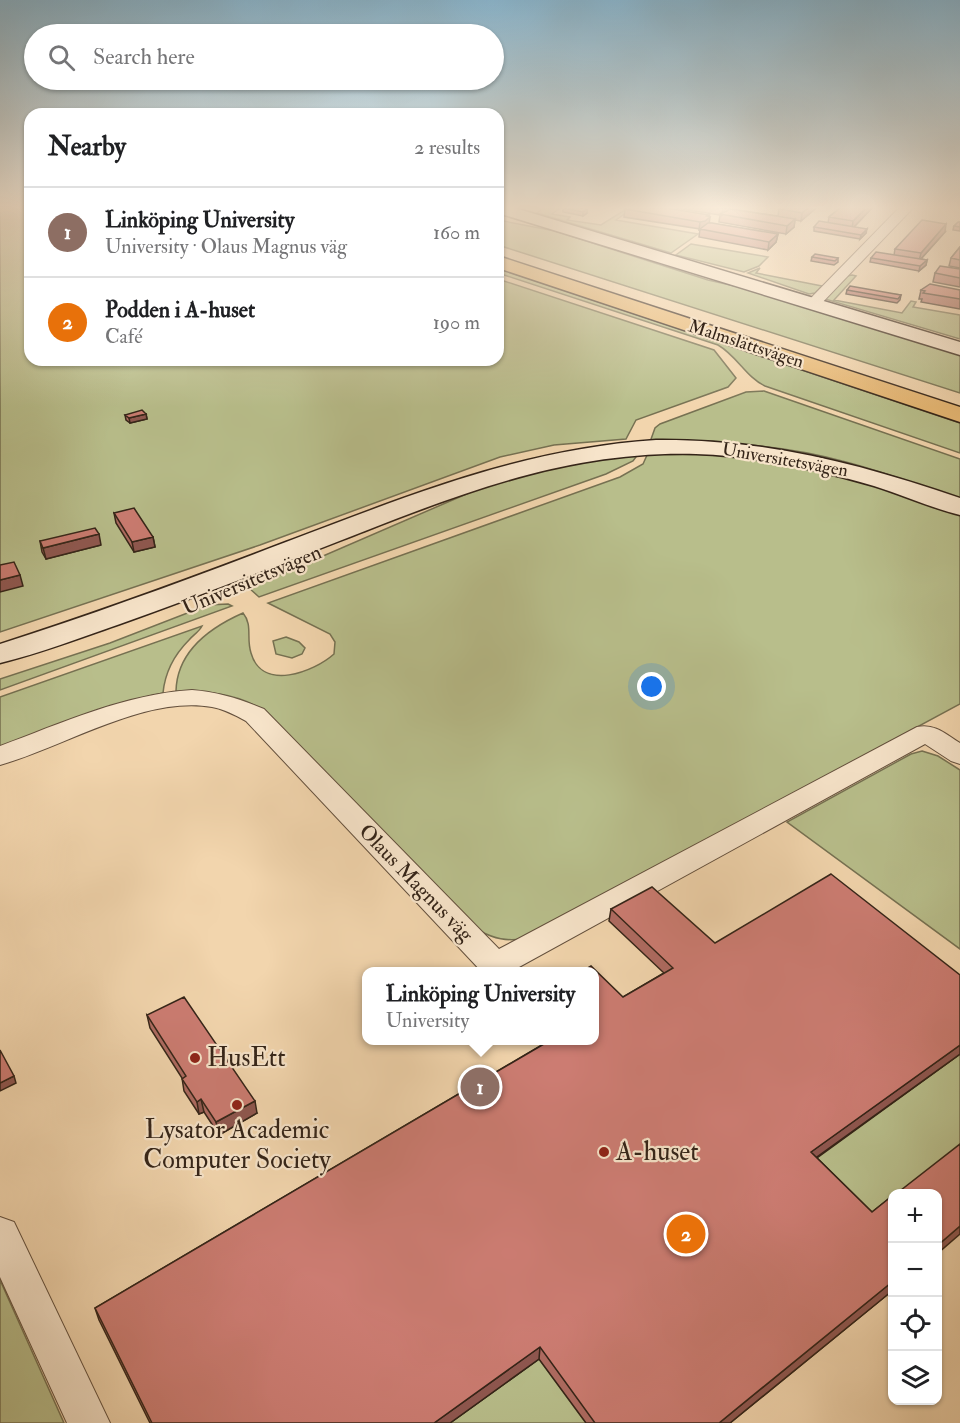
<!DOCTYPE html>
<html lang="en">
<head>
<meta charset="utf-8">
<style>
  body { margin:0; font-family:"IM FELL Double Pica",serif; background:#f2f2f2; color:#202124 }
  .controls { position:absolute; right:18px; bottom:18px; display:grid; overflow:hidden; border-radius:12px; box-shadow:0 2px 4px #0004 }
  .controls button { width:54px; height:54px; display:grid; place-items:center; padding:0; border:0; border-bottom:2px solid #e0e0e0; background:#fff; color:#202124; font:30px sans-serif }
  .you { position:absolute; left:652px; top:687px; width:21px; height:21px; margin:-15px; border:4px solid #fff; border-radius:50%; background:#1a73e8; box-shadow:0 0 0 9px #1a73e833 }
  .badge { display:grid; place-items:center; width:39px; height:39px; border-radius:50%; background:#0f766e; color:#fff; font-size:20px; font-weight:700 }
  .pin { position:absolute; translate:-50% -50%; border:3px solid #fff; box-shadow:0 2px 6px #0006 }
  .popup { position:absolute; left:362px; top:967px; width:237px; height:78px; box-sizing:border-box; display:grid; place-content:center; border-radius:12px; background:#fff; filter:drop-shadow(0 2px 4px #0005); font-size:20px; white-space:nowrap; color:#757577 }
  .popup b { font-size:22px; color:#202124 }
  .popup::after { content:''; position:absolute; left:50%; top:100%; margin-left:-12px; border:12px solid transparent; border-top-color:#fff }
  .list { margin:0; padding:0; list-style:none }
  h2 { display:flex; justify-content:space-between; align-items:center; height:78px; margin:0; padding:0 24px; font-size:26px }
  h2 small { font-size:20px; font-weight:400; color:#757577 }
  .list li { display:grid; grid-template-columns:39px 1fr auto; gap:18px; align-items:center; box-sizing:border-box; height:90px; padding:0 24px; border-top:2px solid #e0e0e0 }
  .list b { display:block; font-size:22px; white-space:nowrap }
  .list p { margin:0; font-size:20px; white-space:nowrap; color:#757577 }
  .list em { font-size:20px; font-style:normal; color:#757577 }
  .icon { flex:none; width:33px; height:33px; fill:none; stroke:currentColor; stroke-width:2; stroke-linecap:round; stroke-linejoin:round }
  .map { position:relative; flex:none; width:960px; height:1423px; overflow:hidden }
  .search { position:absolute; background:#fff; box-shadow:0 2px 4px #0004; left:24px; top:24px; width:480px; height:66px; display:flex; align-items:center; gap:15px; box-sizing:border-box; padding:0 21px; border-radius:33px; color:#757577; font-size:22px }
  .panel { position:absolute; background:#fff; box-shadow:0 2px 4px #0004; left:24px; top:108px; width:480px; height:258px; border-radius:18px }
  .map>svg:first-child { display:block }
  .green { fill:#b8be8b; stroke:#767152; stroke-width:1.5 }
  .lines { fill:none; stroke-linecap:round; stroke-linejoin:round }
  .street-casing { stroke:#64503d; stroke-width:2 }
  .secondary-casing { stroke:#342418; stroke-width:3 }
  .highway-casing { stroke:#342418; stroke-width:3 }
  .street { fill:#f7e4ca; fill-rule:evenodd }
  .secondary { fill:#f7e4ca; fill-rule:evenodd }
  .highway { fill:#e9ba76; fill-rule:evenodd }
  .wall { fill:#af6b62; stroke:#342418; stroke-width:1.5 }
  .shaded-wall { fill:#8f5750; stroke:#342418; stroke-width:1.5 }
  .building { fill:#cc7c72; stroke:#342418; stroke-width:1.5 }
  .poi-dot { fill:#8f2418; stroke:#f7e4ca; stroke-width:2 }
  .labels { text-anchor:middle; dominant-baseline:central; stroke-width:4.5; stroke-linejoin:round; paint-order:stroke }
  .far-street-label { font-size:18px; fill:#342418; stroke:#f7e4ca }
  .street-label { font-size:21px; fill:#342418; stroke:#f7e4ca }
  .near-poi-label { font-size:26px; fill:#342418; stroke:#f7e4ca; text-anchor:start }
</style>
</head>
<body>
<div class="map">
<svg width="960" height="1423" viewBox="0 0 960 1423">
  <rect width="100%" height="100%" fill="#f2d5ad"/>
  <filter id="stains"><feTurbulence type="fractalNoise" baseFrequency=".00333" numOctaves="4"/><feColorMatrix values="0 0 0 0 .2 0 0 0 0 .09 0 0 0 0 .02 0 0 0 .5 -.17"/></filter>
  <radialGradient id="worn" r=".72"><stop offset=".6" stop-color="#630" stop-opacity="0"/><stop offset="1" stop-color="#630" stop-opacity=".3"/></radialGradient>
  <path class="green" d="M0 208H30V360H498V279L714 350 736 378 728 387 636 420 626 439 554 445 500 457 260 545 0 632Z
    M543 208H560L552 214 570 217 567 220 601 225 628 208H633L616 220 698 234 671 253 537 213Z
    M498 220 555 231 708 280 739 287 960 352V393L498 245Z
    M691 244 768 257 759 266 744 272 676 255Z
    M498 268 960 423V453L765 386C746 377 737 356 718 345L498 273Z
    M760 268 756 273 822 286 815 293 809 294 748 273Z
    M852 275 856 276 834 300 902 313 911 301 916 302 913 307 960 315V339L825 299 847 276Z
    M764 391 960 459V499C921 486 882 471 842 461 780 444 715 441 650 442L655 428 660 424 746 392Z
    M639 453 633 461 606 474 259 597 249 588 478 489 536 470Z
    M648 453C715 454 782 457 847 475 885 486 923 501 960 514V704L523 939C506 941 495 939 480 931L258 707C233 693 204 691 176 691 177 651 209 628 243 613 253 625 246 638 251 653 262 692 314 672 334 654L335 642 330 634 268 603 620 477 643 464Z
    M228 604 232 606 0 690V679L110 643 208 605Z
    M202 626C199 632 193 635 189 640 173 656 165 672 163 693L124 702 0 749V697Z
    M286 637 299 642 305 648 302 654 292 658 276 654 273 641Z
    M922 751 938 756 960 770V949L787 822 911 754Z
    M960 1054V1153L908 1193 892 1194V1205L868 1224 807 1164Z
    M0 1280 64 1423H0Z
    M539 1359 586 1423H450Z"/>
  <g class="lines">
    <g class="street-casing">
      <path id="street" d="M899 208H913L818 307H808L805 304 808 301Z
        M192 690C218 692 240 699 264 709L499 949 917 727C934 723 946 734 960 743V764L951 761 925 744 510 972H482L246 721C235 715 224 709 212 707 145 695 64 747 0 765V746C62 723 125 694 192 690Z
        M0 1217 14 1222 110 1423H67L0 1277Z"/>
    </g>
    <g class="secondary-casing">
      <path id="secondary" d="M498 208H515L960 342V355L498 213Z
        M656 440C766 439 857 463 960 498V515C931 508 903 495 874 486 816 469 757 456 696 454 576 451 474 488 365 531 283 563 202 595 120 624 80 638 41 653 0 663V644C97 613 192 578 286 542 411 495 521 449 656 440Z"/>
    </g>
    <g class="highway-casing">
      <path id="highway" d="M498 256 960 407V422L498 268Z"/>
    </g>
    <use href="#street" class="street"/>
    <use href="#secondary" class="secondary"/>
    <use href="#highway" class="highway"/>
  </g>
  <path class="wall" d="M563 208 587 209V213L583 216 563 212Z
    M676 208H730V209L778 216 779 209 781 208H816L801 221 795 220 794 227 786 234 719 222 720 215Z
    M840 208H872L854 227 866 233 860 239 814 231V227L828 223 829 217Z
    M625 209 709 215V223L778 234 776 242 768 250 699 237 700 229 624 217Z
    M960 222V231L953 230 954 226Z
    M945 232 921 259 927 260 926 265 919 271 870 262 871 258 894 255 895 249Z
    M960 247V268L949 266 951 258Z
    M812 257 838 258V262L834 265 811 261Z
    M960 269V287L933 282 935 273Z
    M847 290 901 295 900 300 897 303 846 294Z
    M921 290H960V309L921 302 922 299H919Z
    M146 414 147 419 130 423 126 420 125 415Z
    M114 513 153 537 155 547 134 552 116 523Z
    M40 541 101 545 46 559 42 552Z
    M611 909 715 943 960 975V1054L817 1158 872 1212 892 1196V1291L730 1423H586L539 1359 450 1423H150L99 1320 95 1308 664 973 609 921Z
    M147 1015 257 1113 219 1135 204 1112 199 1114 184 1091 182 1078 150 1028Z"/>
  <path class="shaded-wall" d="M723 208H730V209L722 215Z
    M808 208H816L801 221 802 213Z
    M866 208H872L852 229 853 221Z
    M587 209V213L583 216V212Z
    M709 215 708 218 710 217 709 225 704 229 699 230 700 222Z
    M795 219 794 227 786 234 787 226Z
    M946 224 945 232 919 261 921 253Z
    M867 229 866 233 860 239 861 235Z
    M778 234 776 242 768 250 769 242Z
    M927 260 926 265 919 271 920 266Z
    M146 414 147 419 130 423 129 418Z
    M99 534 101 545 46 559 43 548Z
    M153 537 155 547 134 552 132 542Z
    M20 575 23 586 0 592V580Z
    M960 1045V1054L807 1164 811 1152Z
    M14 1076 16 1083 0 1091V1083Z
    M201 1099 204 1112 199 1114 197 1102Z
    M255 1101 257 1113 219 1135 216 1122Z
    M960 1226V1234L938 1253V1245Z
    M892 1282V1291L730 1423H719Z
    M540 1347 539 1359 450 1423H434Z"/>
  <path class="building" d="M563 208H581L587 209 583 212Z
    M626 208H667L709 215 707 216 710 217 705 221 700 222 625 209Z
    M781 208H808L802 213 779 209Z
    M840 208H866L853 221 829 217Z
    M731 209 795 219 787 226 720 214Z
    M922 220 946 224 921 253 895 249Z
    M819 221 867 229 861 235 814 227Z
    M958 222H960V227L954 226Z
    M708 223H712L778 234 769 242 700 229Z
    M960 247V260L951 258Z
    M876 252 927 260 920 266 871 258Z
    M815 254 838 258 835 261 812 257Z
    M940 266 960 269V278L935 273Z
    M930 284 960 290V299L923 293 925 291 921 290Z
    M850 286 901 295 898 299 847 290Z
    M142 410 146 414 129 418 125 415Z
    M134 508 153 537 132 542 114 513Z
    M95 528 99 534 43 548 40 541Z
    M14 562 20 575 0 580V565Z
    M831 874 960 975V1045L811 1152 872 1212 892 1196V1282L719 1423H595L540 1347 434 1423H152L95 1308 549 1041H594V972H581L591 966 623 997 673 968 611 909 652 887 715 943Z
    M184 997 255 1101 216 1122 201 1099 197 1102 182 1079 186 1076 147 1015Z
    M0 1050 14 1076 0 1083Z
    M960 1144V1226L938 1245V1194H896Z"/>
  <linearGradient id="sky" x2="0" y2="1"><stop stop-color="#89b6cf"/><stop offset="0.51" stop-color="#f9ecda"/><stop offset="1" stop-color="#f9ecda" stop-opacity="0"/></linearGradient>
  <rect width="960" height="407" fill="url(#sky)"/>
  <g class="poi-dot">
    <circle cx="195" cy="1058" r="6"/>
    <circle cx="237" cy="1105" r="6"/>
    <circle cx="604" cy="1152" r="6"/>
  </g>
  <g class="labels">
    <g class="far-street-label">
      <text transform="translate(746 344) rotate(18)">Malmslättsvägen</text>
      <text transform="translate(785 460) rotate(10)">Universitetsvägen</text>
    </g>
    <g class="street-label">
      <text transform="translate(252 580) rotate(-23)">Universitetsvägen</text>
      <text transform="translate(416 883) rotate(46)">Olaus Magnus väg</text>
    </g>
    <g class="near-poi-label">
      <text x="207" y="1058">HusEtt</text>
      <text x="237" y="1130" text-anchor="middle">Lysator Academic<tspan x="237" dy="30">Computer Society</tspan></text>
      <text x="616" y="1152">A-huset</text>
    </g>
  </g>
  <rect width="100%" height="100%" filter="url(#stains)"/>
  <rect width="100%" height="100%" fill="url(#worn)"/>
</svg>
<div class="controls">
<button>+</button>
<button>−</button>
<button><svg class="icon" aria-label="locate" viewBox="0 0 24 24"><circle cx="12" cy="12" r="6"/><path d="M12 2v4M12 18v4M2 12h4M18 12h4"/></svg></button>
<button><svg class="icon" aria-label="layers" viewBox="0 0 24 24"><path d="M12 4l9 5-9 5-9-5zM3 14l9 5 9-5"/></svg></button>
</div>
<div class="you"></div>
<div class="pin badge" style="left:480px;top:1087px;background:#8d6e63">1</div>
<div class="popup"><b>Linköping University</b>University</div>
<div class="pin badge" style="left:686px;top:1234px;background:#e8710a">2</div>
<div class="search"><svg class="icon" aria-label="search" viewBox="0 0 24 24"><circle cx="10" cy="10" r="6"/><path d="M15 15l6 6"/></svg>Search here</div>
<section class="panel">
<h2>Nearby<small>2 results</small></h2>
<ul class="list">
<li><span class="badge" style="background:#8d6e63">1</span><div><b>Linköping University</b><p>University · Olaus Magnus väg</p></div><em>160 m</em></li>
<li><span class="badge" style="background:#e8710a">2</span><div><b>Podden i A-huset</b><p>Café</p></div><em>190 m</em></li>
</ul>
</section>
</div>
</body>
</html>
